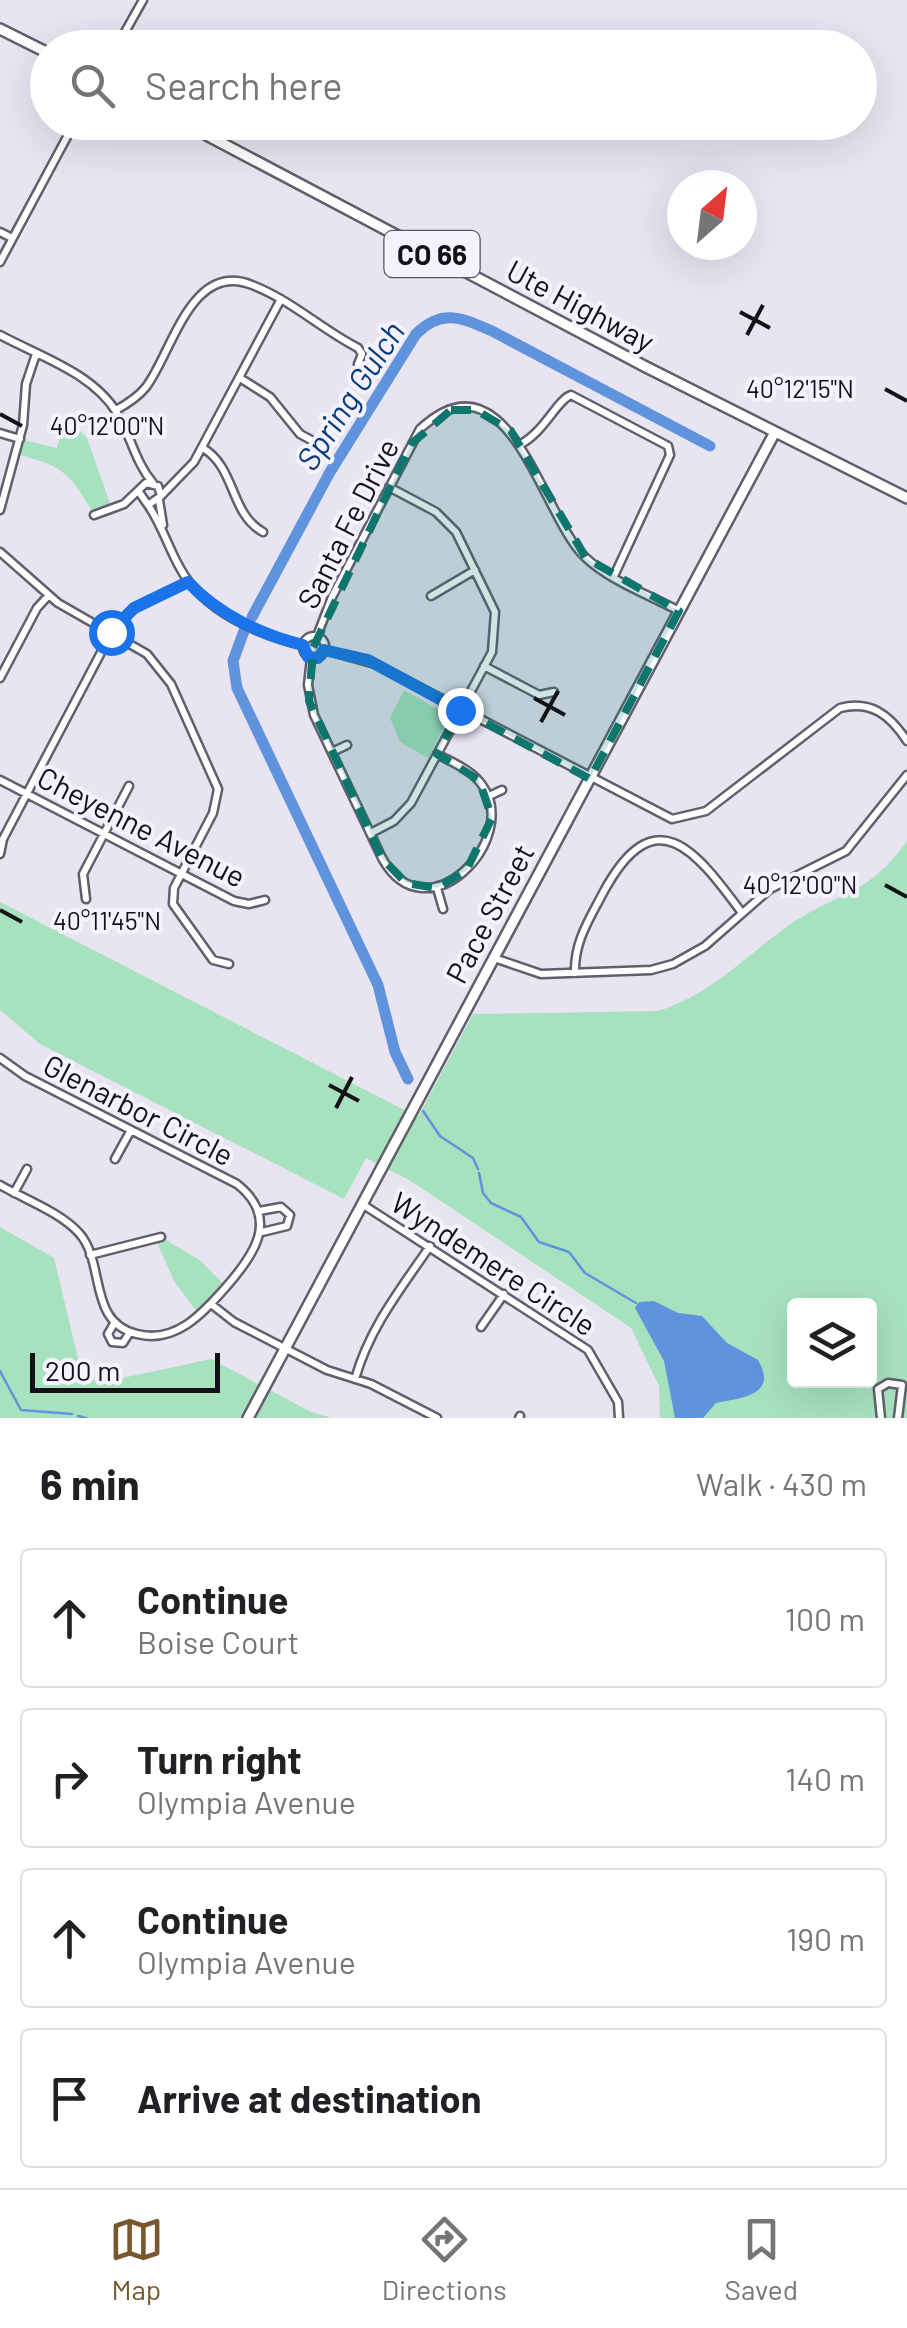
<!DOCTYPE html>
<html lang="en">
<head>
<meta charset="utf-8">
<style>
  body { margin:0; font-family:Barlow,sans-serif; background:#f2f2f2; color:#202124 }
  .controls { position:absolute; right:30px; bottom:30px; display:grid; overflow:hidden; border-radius:10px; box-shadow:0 10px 40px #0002 }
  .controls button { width:90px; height:90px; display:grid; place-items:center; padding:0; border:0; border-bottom:2px solid #e0e0e0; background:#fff; color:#202124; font:50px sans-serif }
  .compass { position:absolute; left:667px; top:170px; width:90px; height:90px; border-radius:50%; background:#fff; box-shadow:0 10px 40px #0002; rotate:28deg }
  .scale { position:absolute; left:30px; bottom:25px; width:190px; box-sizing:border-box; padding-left:10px; border:5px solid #131116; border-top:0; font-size:28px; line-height:35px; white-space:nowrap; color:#131116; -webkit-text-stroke:8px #f6f2fd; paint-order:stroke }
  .stop { position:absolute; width:30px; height:30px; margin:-22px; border:8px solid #1a73e8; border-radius:50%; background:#fff }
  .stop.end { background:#1a73e8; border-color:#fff; box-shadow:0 2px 10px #0008 }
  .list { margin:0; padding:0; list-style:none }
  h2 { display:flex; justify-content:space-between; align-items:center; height:130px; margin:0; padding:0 40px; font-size:42px }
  h2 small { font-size:32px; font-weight:400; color:#757577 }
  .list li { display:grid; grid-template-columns:65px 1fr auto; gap:30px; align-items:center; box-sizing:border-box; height:140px; margin:0 20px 20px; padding:0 20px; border:2px solid #e0e0e0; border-radius:10px }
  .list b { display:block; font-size:38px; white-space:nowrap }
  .list p { margin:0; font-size:32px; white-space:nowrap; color:#757577 }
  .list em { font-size:32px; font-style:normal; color:#757577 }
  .icon { flex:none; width:55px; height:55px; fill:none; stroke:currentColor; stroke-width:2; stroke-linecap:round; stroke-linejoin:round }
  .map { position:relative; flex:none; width:907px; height:1418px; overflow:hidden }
  .search { position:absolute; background:#fff; box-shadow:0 10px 40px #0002; left:30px; right:30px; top:30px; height:110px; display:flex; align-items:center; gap:25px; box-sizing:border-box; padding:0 35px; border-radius:55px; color:#757577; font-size:38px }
  .sheet { height:770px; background:#fff }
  nav { display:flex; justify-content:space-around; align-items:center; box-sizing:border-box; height:140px; border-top:2px solid #e0e0e0; background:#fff; font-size:28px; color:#757577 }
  nav a { display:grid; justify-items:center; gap:5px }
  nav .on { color:#78562e }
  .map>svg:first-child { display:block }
  .green { fill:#a7e2bf; fill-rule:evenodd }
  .water { fill:#5f93de }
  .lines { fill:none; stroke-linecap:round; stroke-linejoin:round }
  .stream { stroke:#5f93de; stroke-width:2.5 }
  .river { stroke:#5f93de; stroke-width:11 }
  .minor-casing { stroke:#625e6b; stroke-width:11 }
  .major-casing { stroke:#625e6b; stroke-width:14 }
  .minor { stroke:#fff; stroke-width:6 }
  .major { stroke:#fff; stroke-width:9 }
  .route { stroke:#1a73e8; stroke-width:12 }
  .marked { fill:#0f766e; fill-opacity:0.2; stroke:#0f766e; stroke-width:8; stroke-dasharray:20 12; stroke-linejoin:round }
  .ticks { fill:none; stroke:#131116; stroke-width:4 }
  .labels { text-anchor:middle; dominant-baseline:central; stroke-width:8; stroke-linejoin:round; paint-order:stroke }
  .shield { fill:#f6f2fd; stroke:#57545b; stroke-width:2.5 }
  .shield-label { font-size:28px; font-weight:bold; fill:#131116 }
  .street-label { font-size:30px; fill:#131116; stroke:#f6f2fd }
  .water-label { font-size:32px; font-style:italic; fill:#073d7f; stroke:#f6f2fd }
  .ticks-label { font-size:25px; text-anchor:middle; fill:#131116; stroke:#f6f2fd; stroke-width:8; stroke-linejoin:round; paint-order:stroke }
</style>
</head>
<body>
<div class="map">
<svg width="907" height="1418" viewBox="0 0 907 1418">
  <rect width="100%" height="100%" fill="#e9e4f2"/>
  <path class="green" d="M66 416 87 438 112 509 94 515C70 473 64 466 16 454L20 439 57 448Z
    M404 690 450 716 428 758 400 742 390 718Z
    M907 841V1418H660L659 1386 631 1328 409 1180 366 1158 344 1199 40 1044 0 1010V902L418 1117 473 1014 658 1011C712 994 744 957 788 926 838 891 866 898 907 841ZM794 1306H870V1380H794Z
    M0 1227 54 1258 81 1371 99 1383 211 1359 311 1412 332 1418H0Z
    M161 1237 201 1261 226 1287 199 1315 174 1281 155 1238Z"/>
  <path class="water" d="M654 1301 678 1313 702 1316 727 1343 758 1360C779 1396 740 1398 716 1403L703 1418H675L664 1361 635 1308 639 1302Z"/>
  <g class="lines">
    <path class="stream" d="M423 1111 440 1136 473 1158 478 1169
      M479 1173 483 1193 491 1203 521 1217 539 1242 569 1252 585 1273 636 1303
      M0 1371 21 1410 72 1414
      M78 1416 86 1418"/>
    <path class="river" d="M252 617 330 472 416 334C442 308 462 318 492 331L710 446
      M244 631 233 661 237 688 378 985 395 1052 408 1079"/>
    <g class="minor-casing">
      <path id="minor" d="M116 48 143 0
        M0 232 12 238
        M0 262 75 122
        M0 335C39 356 93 373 117 413 131 436 135 462 153 483
        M240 378 270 397 300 434 311 440
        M116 410C127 404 138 397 146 387 172 353 191 260 252 285 291 300 321 329 358 348L362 354 358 364
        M0 433 20 439
        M521 444C545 431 557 400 571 395L668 446 670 455 614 576
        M203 448C236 468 230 514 263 532
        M161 496 194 462 281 299
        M159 500 163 525
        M148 505C162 525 168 547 180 568 202 610 258 635 303 645
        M0 510 23 425 26 384 36 354
        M94 515 124 504 146 483 158 486 161 496 148 505 139 492
        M0 552 58 603 147 654 171 684 218 789 213 813 174 888 173 904 213 960 229 964
        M431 596 475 570
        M303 647a11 11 0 1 1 22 0a11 11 0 1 1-22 0Z
        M317 636 332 597 420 429C509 346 542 517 585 557 610 581 649 595 679 611
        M325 650 375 664 672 819 706 811 840 708C871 700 890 715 907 741
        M311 658 308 685 314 715 382 858C426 938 522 839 482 785 472 770 453 763 437 754
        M484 666 539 695 554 692
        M0 678 37 608 49 595
        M332 752 347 745
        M0 780 234 901 249 904 265 900
        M489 796 502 790
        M371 833 394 821 411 803 492 652 495 612 456 532 436 512 389 487
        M0 854 3 839 116 624 135 608 188 582
        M437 888 443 909
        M86 899 83 874 129 786
        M494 958 541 974 651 970 673 964 705 946 770 889 846 851 907 775
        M575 973C574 942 589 920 603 893 655 796 696 851 742 913
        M0 1058 25 1076 237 1184C280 1218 255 1254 226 1287 203 1313 176 1344 137 1334 87 1322 106 1263 79 1233 60 1212 24 1199 0 1185
        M115 1159 131 1130
        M14 1193 27 1169
        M362 1204 588 1350 618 1402 619 1418
        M259 1211 281 1207 290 1215 287 1226 262 1232
        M90 1255 161 1237
        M211 1304 234 1322 327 1370 371 1384 437 1418
        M115 1322 108 1334 112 1342 123 1343 130 1332
        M481 1327 504 1294
        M355 1379C370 1327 400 1290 430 1246
        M519 1418 520 1416
        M881 1418 878 1389 888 1383 902 1385 898 1418"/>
    </g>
    <g class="major-casing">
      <path id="major" d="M0 29 48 53
        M182 122 646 367 907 498
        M248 1418 775 432"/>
    </g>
    <use href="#minor" class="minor"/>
    <use href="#major" class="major"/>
  </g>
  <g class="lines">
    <path class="route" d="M111 632 134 608 188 582C218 614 261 635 303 645L308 657 318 658 324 650 368 660 460 710"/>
  </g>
  <path class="marked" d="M451 410H476L511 431 586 558 679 611 590 779 460 709 437 754 479 780 492 818 466 871 437 888 406 883 382 858 309 701 313 648 411 444Z"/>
  <path class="ticks" d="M740 312 770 328M747 335 763 305M885 389 907 401M0 414 22 426M534 698 565 715M541 722 558 691M885 885 907 897M0 910 22 922M329 1085 359 1101M336 1108 352 1077"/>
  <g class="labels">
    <rect class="shield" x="384.5" y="231" width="95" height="46" rx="8"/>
    <g class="shield-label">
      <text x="432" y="254">CO 66</text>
    </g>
    <g class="street-label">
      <text transform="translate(581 305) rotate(28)">Ute Highway</text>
      <text transform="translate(347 523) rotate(-63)">Santa Fe Drive</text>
      <text transform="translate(142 826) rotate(27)">Cheyenne Avenue</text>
      <text transform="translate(489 913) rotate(-62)">Pace Street</text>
      <text transform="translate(139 1109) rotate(27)">Glenarbor Circle</text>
      <text transform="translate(494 1263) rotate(33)">Wyndemere Circle</text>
    </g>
    <g class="water-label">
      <text transform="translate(349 395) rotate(-57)">Spring Gulch</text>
    </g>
  </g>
  <g class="ticks-label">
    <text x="800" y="398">40°12'15"N</text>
    <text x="107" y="435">40°12'00"N</text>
    <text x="800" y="894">40°12'00"N</text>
    <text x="107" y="930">40°11'45"N</text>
  </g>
</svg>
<div class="controls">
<button><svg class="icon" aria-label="layers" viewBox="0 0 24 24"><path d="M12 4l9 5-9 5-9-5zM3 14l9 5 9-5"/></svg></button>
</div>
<svg class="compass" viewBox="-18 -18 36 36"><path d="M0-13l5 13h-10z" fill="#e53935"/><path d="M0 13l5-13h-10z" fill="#757577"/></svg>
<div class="scale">200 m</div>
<div class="stop" style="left:111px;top:632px"></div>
<div class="stop end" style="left:460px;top:710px"></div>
<div class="search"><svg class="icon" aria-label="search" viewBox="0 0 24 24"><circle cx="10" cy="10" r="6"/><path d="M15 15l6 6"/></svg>Search here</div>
</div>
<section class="sheet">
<h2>6 min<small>Walk · 430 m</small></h2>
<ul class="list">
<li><svg class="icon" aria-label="ahead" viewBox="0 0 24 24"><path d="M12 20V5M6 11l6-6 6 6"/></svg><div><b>Continue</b><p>Boise Court</p></div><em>100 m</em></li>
<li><svg class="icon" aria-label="right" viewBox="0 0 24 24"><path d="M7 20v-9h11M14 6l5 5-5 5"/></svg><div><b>Turn right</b><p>Olympia Avenue</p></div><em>140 m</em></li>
<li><svg class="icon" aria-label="ahead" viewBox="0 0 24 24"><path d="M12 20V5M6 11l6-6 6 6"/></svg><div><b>Continue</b><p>Olympia Avenue</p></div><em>190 m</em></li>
<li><svg class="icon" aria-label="arrive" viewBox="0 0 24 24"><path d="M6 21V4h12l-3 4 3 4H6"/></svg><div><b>Arrive at destination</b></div></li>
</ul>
</section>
<nav>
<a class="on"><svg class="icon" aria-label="map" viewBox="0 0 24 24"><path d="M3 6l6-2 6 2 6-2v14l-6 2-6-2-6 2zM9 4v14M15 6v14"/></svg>Map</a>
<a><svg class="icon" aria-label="directions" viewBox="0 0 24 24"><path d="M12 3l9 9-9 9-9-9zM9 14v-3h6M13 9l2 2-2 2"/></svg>Directions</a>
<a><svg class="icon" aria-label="saved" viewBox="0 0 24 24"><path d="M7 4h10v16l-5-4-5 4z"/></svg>Saved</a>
</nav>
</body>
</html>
